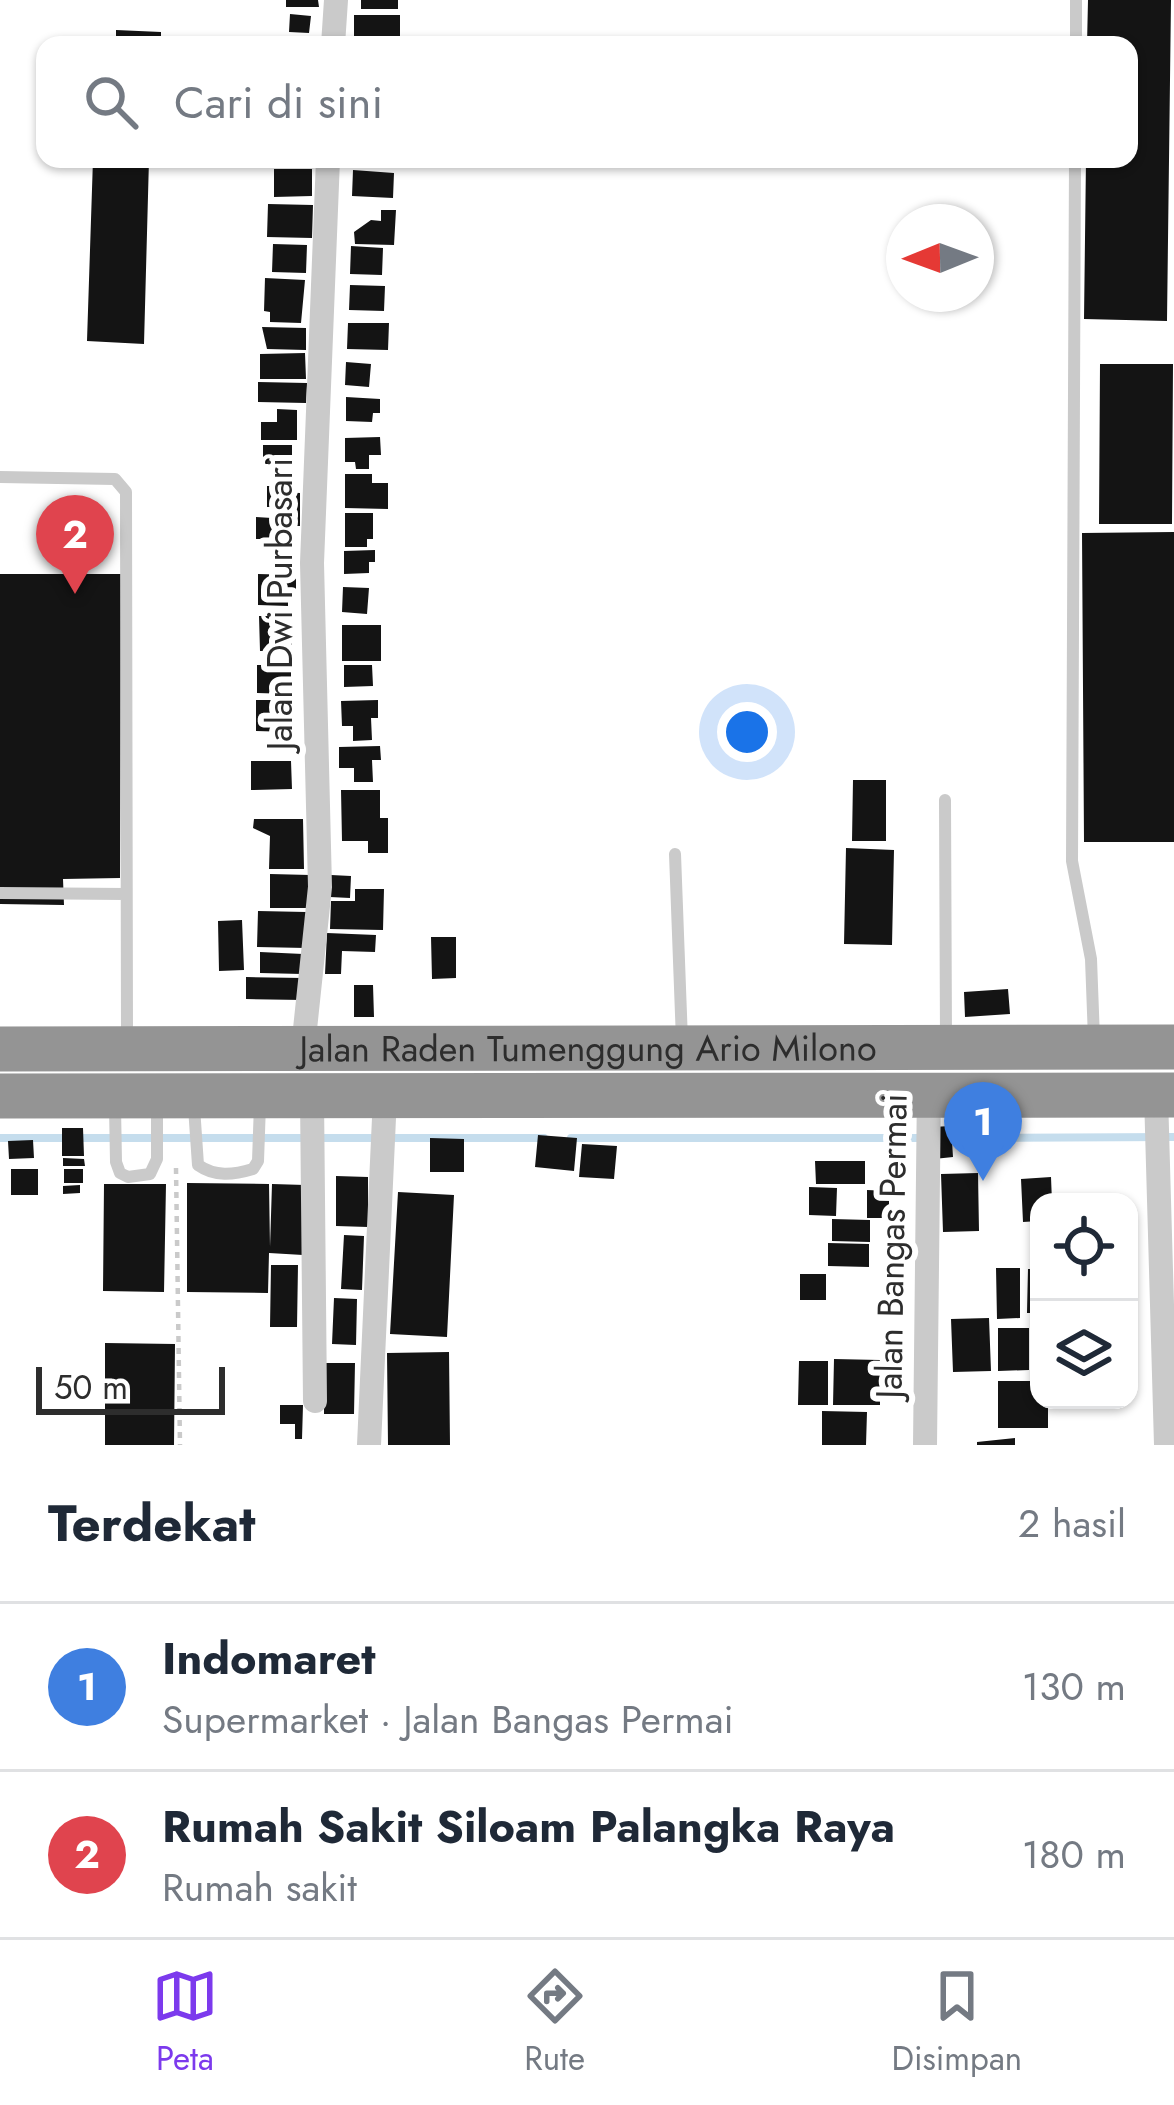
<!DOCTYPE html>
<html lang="id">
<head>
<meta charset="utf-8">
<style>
  body { margin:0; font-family:Jost,sans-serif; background:#f6f6f7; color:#1f2937 }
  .controls { position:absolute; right:36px; bottom:36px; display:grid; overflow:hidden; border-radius:24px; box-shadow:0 3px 9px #0004 }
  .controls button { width:108px; height:108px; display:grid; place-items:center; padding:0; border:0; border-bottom:3px solid #e0e1e3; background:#fff; color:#1f2937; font:60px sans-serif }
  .compass { position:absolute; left:886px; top:204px; width:108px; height:108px; border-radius:50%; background:#fff; box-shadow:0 3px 9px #0004; rotate:269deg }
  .scale { position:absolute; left:36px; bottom:30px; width:189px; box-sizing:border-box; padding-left:12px; border:6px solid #2d2d2d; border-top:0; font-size:33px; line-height:42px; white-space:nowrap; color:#2d2d2d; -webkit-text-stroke:9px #fff; paint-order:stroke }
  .you { position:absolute; left:747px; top:732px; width:42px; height:42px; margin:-30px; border:9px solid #fff; border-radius:50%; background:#1a73e8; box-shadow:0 0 0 18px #1a73e833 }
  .badge { display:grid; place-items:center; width:78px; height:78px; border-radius:50%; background:#7c3aed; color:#fff; font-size:39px; font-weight:700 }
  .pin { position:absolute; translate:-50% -99px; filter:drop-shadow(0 3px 6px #0008) }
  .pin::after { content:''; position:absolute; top:63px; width:42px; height:36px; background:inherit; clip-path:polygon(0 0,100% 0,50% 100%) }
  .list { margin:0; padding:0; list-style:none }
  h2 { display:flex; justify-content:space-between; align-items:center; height:156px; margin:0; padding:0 48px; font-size:51px }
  h2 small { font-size:39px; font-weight:400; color:#747a83 }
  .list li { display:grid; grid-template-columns:78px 1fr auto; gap:36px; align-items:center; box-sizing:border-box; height:168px; padding:0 48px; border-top:3px solid #e0e1e3 }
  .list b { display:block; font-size:45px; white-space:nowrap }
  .list p { margin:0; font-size:39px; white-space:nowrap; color:#747a83 }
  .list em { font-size:39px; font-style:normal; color:#747a83 }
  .icon { flex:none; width:66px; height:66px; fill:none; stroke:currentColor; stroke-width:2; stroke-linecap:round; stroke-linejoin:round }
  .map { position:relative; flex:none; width:1174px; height:1445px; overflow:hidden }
  .search { position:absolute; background:#fff; box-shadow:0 3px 9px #0004; left:36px; right:36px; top:36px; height:132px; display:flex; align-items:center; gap:30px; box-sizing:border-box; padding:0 42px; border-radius:24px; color:#747a83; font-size:45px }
  .sheet { height:492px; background:#fff }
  nav { display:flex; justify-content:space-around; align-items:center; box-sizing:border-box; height:168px; border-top:3px solid #e0e1e3; background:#fff; font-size:33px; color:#747a83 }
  nav a { display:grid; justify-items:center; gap:6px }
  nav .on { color:#7c3aed }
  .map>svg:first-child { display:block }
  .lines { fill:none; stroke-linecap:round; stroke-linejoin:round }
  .stream { stroke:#c5dded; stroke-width:8 }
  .building { fill:#141414 }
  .path { stroke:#cacaca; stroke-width:4.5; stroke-dasharray:6 6; stroke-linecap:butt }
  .lane { stroke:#cacaca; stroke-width:12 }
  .street { stroke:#cacaca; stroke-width:24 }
  .highway { stroke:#949494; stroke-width:45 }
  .labels { text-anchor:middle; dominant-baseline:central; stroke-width:12; stroke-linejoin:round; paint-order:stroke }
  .street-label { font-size:36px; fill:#2d2d2d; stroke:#fff }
</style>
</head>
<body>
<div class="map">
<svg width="1174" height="1445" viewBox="0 0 1174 1445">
  <rect width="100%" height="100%" fill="#fff"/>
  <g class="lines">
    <path class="stream" d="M0 1138H544
      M571 1138H922
      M943 1138 1174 1137"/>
  </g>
  <path class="building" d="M286 0H318L319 7H286Z
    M361 0H398V9H361Z
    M1088 0H1171L1167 321 1084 319 1086 159H1129V45H1087Z
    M290 14 311 16 309 33 289 32Z
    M354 15H400V45H354Z
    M116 30 161 32V45H116Z
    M93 159H149L144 344 87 341Z
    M278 159H311V164H278Z
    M274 169H312V196L274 197Z
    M353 170 394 173 393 198 352 196Z
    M268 204 313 205 312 238 267 237Z
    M381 210H396L394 245 355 244 354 232 371 220 381 221Z
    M273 244 307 245 306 273 272 272Z
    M351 246 383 248 382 275 350 274Z
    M265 278 305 280 301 323 270 322V312L264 311Z
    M350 285 385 286 384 311 349 310Z
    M348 323H389L388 350 347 349Z
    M262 327 306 328V350L267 349Z
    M305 353 306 379H260V354Z
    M346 362 371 364 369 387 345 385Z
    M1100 364H1173L1172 524H1099Z
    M258 382 307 383 306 403 258 402Z
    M346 397 380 399V413H373L372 422 346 421Z
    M277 409 297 410V440H261V422H277Z
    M380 437 381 455H369V469H356L355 462H345V438Z
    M263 445H292V464H263Z
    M345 474H372V483H388V509L345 508Z
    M267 486H283L282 492 300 493V526H290V539H256V517L272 518 273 507H267Z
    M345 513H373V539H367V547H345Z
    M1174 532V842H1084L1082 533Z
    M375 550V562H369V573L344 574V551Z
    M0 574H121L120 878 63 879 64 905 0 904Z
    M258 574 296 575V594H288V606L258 605Z
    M343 587 369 588 367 614 342 612Z
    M259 616H291L292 651H260Z
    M342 625H381V661H342Z
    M257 665H291V694L257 693Z
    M344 665H372L373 686 344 687Z
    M256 700H291V732L256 731Z
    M378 700V718H371L372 740 353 741V726H342L341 701Z
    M380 746 381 760H372L373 782H354V768H339V747Z
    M251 761H291L292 789 251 790Z
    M853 780H886V841H852Z
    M341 790H380V818H388V853H368V841H342Z
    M254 819H303L304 869H269L270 836 253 828Z
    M846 848 894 850 892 945 844 944Z
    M270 874 310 875 309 908H270Z
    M331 875 351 876 350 898 330 897Z
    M355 889H384L383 930 330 929 331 901H355Z
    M258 911 306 912V948L257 947Z
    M242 920 244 970 219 971 218 921Z
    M327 933 376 935 375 952 342 951 341 974H325Z
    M431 937H456V978L432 979Z
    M260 952 303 954 302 974 260 973Z
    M246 977 303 978V1000L246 999Z
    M354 985H373L374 1017H354Z
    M1008 989 1010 1014 965 1017 964 992Z
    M951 1126 953 1157 934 1159 932 1127Z
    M62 1128H83L84 1156H62Z
    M538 1135 577 1138 574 1171 535 1167Z
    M430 1138 464 1139V1172H430Z
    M33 1140 34 1158 9 1159 8 1141Z
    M582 1144 617 1146 614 1179 579 1177Z
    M63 1158 84 1159 85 1166H63Z
    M815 1161H865V1184H816Z
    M11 1169H38V1195H11Z
    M64 1169H83V1183H64Z
    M978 1173 979 1231 943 1232 941 1174Z
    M336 1176 368 1177V1227L336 1226Z
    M1051 1177 1052 1202H1039V1221L1023 1222 1021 1179Z
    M187 1183 269 1184 270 1247 272 1184 305 1185 303 1255 269 1253 268 1293 187 1292Z
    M104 1184H166L164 1292 103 1291Z
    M80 1185V1193L63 1194V1186Z
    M809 1187 837 1188 836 1216 809 1215Z
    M867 1190 889 1191V1218H867Z
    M398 1192 454 1195 447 1337 390 1334Z
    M832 1219 870 1220V1242L832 1241Z
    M344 1235 364 1236 362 1290 341 1289Z
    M828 1243 869 1244V1267L828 1266Z
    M271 1265H298L297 1327H270Z
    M996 1268H1020V1318L997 1319Z
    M1028 1269H1039V1313H1027Z
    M800 1274H826V1300H800Z
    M334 1298 357 1299 356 1345 332 1344Z
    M989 1318 991 1371 953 1372 951 1319Z
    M998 1328H1029V1370L998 1371Z
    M105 1343 175 1344 174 1445H105Z
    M449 1352 450 1445H388L387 1353Z
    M834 1359 880 1360V1405H833Z
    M799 1361H828V1405H798Z
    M324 1363H355L354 1414H324Z
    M998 1381H1039V1400H1048V1428H998Z
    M280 1405H303L302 1439H295V1424H280Z
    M822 1411 867 1412 866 1445H822Z
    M1015 1438V1445H977V1442Z"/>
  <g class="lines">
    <path class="path" d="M176 1168 180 1445"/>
    <path class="lane" d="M1076 45V0
      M1075 159 1072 861 1091 959 1094 1039
      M0 477 115 479 126 492 127 1041
      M945 800 946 1040
      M675 854 682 1041
      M0 893 126 894
      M115 1106 116 1162 120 1173 128 1177 150 1174 157 1159V1103
      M194 1107 198 1165C215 1177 233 1175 253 1169L258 1161 260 1104"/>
    <path class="street" d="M333 45 336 0
      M303 1048 320 887 312 563 328 159
      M1156 1095 1166 1445
      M312 1097 315 1401
      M369 1445 385 1096
      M925 1445 929 1087"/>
    <g class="highway">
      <path id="s1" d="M0 1049 1174 1047"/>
      <path d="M0 1096 1174 1095"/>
    </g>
  </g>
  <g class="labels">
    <g class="street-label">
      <text transform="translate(279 604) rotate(-90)">Jalan Dwi Purbasari</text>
      <text stroke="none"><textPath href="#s1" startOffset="588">Jalan Raden Tumenggung Ario Milono</textPath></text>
      <text transform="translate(891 1246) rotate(-89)">Jalan Bangas Permai</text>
    </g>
  </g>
</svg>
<div class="controls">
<button><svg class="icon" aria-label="locate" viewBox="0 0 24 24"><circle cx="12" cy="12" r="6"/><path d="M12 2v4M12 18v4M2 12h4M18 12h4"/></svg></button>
<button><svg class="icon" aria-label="layers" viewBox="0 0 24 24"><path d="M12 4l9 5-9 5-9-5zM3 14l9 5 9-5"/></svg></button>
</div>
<svg class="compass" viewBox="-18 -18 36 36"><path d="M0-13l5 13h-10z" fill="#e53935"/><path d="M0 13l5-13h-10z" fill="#747a83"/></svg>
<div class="scale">50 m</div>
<div class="you"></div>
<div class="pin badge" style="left:983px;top:1181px;background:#3f7fe0">1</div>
<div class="pin badge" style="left:75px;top:594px;background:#e0444e">2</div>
<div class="search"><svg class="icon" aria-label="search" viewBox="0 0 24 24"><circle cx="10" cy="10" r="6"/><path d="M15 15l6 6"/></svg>Cari di sini</div>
</div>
<section class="sheet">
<h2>Terdekat<small>2 hasil</small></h2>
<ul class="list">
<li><span class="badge" style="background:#3f7fe0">1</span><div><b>Indomaret</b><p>Supermarket · Jalan Bangas Permai</p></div><em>130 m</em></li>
<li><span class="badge" style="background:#e0444e">2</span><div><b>Rumah Sakit Siloam Palangka Raya</b><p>Rumah sakit</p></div><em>180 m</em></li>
</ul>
</section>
<nav>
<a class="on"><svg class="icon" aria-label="map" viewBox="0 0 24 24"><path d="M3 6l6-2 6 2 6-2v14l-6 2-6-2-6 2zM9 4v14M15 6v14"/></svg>Peta</a>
<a><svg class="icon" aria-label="directions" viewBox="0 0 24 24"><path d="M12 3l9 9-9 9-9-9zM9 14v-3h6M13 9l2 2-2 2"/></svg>Rute</a>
<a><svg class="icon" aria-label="saved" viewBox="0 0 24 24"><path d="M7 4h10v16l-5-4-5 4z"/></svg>Disimpan</a>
</nav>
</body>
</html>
